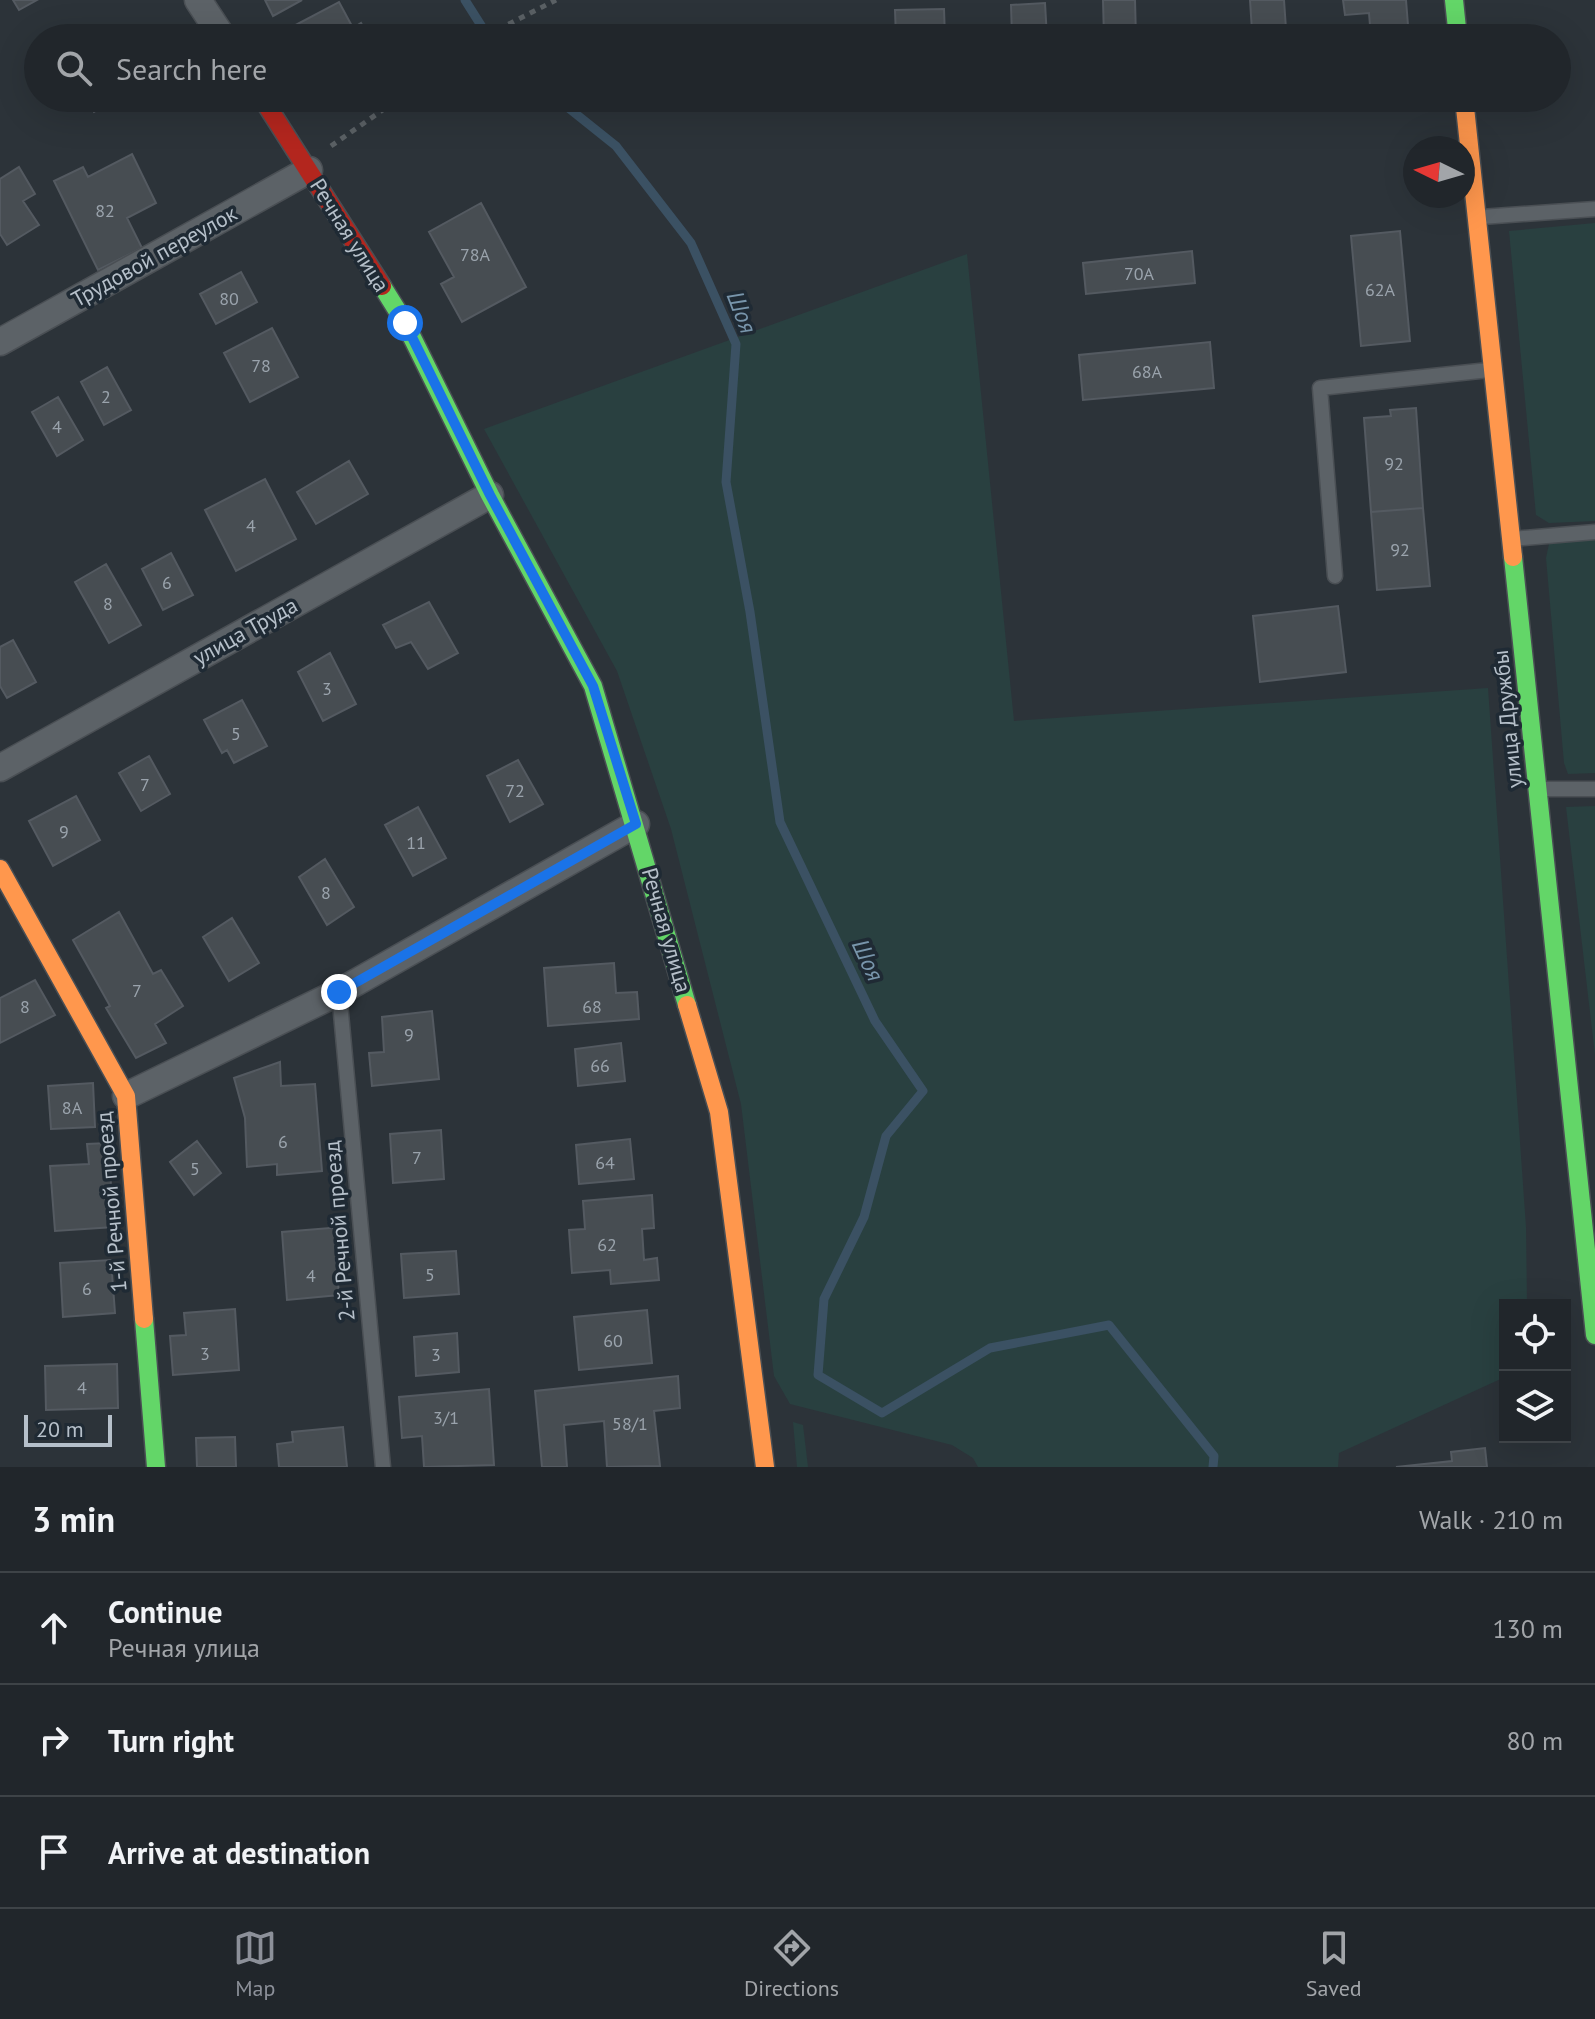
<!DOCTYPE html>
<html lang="en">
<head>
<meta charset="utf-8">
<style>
  body { margin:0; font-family:"PT Sans",sans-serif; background:#2d3237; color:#f1f3f6 }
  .controls { position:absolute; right:24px; bottom:24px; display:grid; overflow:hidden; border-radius:0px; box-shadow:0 8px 32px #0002 }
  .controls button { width:72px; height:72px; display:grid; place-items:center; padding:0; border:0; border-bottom:2px solid #3e4347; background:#21262b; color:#f1f3f6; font:40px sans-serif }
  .compass { position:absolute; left:1403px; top:136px; width:72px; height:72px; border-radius:50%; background:#21262b; box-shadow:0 8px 32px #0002; rotate:275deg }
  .scale { position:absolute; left:24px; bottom:20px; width:88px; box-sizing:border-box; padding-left:8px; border:4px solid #b6c0ca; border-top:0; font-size:22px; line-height:28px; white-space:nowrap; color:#b6c0ca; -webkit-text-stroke:6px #1f2a34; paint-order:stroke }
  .stop { position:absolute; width:24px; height:24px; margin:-18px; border:6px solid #1a73e8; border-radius:50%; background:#fff }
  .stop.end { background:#1a73e8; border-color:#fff; box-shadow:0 2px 8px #0008 }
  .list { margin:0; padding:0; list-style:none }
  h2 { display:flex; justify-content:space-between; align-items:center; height:104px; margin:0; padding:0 32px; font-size:34px }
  h2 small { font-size:26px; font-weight:400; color:#a2a5a9 }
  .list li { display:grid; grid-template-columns:52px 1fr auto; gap:24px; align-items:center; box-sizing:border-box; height:112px; padding:0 32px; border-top:2px solid #3e4347 }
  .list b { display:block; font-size:30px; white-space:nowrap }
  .list p { margin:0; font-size:26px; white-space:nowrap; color:#a2a5a9 }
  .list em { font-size:26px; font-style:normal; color:#a2a5a9 }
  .icon { flex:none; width:44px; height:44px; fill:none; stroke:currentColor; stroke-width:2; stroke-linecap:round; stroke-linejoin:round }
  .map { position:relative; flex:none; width:1595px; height:1467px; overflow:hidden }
  .search { position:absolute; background:#21262b; box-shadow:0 8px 32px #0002; left:24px; right:24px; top:24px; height:88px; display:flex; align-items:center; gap:20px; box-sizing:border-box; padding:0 28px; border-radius:44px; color:#a2a5a9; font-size:30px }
  .sheet { height:440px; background:#21262b }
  nav { display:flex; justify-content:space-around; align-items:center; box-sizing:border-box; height:112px; border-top:2px solid #3e4347; background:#21262b; font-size:22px; color:#a2a5a9 }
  nav a { display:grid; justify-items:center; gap:4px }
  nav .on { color:#8c9099 }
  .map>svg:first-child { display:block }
  .green { fill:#294040 }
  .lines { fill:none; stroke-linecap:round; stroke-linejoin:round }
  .stream { stroke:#3b5163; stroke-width:9 }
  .building { fill:#474d52; stroke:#545a61; stroke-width:2 }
  .lane-casing { stroke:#4a4f54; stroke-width:17 }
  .street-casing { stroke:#4a4f54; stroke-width:29 }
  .fast-casing { stroke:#4a4f54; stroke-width:21 }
  .slow-casing { stroke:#4a4f54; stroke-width:21 }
  .jam-casing { stroke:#4a4f54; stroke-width:21 }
  .path { stroke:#5a6064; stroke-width:5; stroke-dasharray:6 6; stroke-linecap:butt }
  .lane { stroke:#5c6267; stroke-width:14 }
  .street { stroke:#5c6267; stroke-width:26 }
  .fast { stroke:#63d668; stroke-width:18 }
  .slow { stroke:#ff974d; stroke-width:18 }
  .jam { stroke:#b3261e; stroke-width:18 }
  .route { stroke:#1a73e8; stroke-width:10 }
  .labels { text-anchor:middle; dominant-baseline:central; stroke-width:7; stroke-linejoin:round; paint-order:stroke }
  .number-label { font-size:18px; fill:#9aa3ac }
  .street-label { font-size:22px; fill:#b6c0ca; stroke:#1f2a34 }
  .water-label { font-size:24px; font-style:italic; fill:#7895ab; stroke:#1f2a34 }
</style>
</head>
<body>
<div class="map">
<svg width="1595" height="1467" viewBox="0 0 1595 1467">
  <rect width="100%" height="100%" fill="#2c3339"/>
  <path class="green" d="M1595 223V521L1549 523 1536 515 1509 231Z
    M967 254 1014 721 1488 688 1526 1227 1527 1305H1505V1377L1339 1453 1338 1467H978L973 1458 952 1445 790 1404 774 1376 741 1104 671 829 617 671 484 429Z
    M1595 539V773L1568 774 1564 763 1546 558 1549 544Z
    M1595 806V1055L1566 807Z
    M793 1422 803 1425 808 1467H797Z"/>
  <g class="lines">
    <path class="stream" d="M465 0 489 38
      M556 98 616 146 691 243 736 344 726 482 750 612 780 822 875 1021 923 1091 886 1136 864 1217 824 1299 818 1375 882 1413 990 1348 1109 1325 1214 1456 1213 1467"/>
  </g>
  <path class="building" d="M13 0H37L19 10Z
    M265 0H302L273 16Z
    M1103 0H1135L1136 38H1104Z
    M1250 0H1284L1286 29 1252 31Z
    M1343 0H1406L1409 38H1371L1369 13 1345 15Z
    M339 2 353 28 361 23 369 38H293L288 29Z
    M1045 3 1047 38H1012L1011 5Z
    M944 9 945 38H896L895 10Z
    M86 98H118L94 112Z
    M132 154 156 203 127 218 142 248 98 270 54 181 83 167 88 177Z
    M19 167 35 194 23 201 39 225 7 245 0 234V179Z
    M481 203 526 287 462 322 441 284 454 277 429 232Z
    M1400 231 1410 341 1361 346 1351 236Z
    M1192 251 1195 283 1086 294 1083 263Z
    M241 272 257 302 216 324 200 294Z
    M272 328 298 377 250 402 224 353Z
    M1210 342 1214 388 1083 400 1079 355Z
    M107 367 131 410 104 425 81 382Z
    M58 397 83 440 57 456 32 412Z
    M1416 408 1423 508 1371 512 1364 418 1391 416 1390 410Z
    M349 461 368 494 316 524 297 492Z
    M265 479 296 539 236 571 205 510Z
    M1423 508 1430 586 1377 590 1371 512Z
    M171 553 193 595 163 610 142 569Z
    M106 564 141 625 109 643 75 582Z
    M429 602 458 653 428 669 411 642 396 648 383 625Z
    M1338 606 1346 672 1260 682 1253 616Z
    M13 640 36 682 7 698 0 686V647Z
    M330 653 356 704 323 721 298 672Z
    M242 700 267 746 234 763 227 750 222 753 204 720Z
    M149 756 170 794 141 811 119 773Z
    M518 760 543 804 510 822 487 776Z
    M76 796 100 840 53 866 29 821Z
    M418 807 446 858 413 876 385 825Z
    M325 859 354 907 327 925 299 877Z
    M119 912 153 974 161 970 183 1006 155 1024 166 1043 136 1058 106 1008 110 1006 73 940Z
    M232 918 259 963 229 981 203 937Z
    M614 963 616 993 637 992 639 1019 548 1026 544 968Z
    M35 980 55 1015 0 1043V998Z
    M432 1011 439 1079 372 1086 369 1053 384 1052 382 1017Z
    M621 1043 625 1081 578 1086 575 1049Z
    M280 1062 281 1086 315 1084 322 1171 277 1175V1164L247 1167 245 1118 234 1078Z
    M93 1083 95 1127 51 1129 48 1086Z
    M441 1130 444 1179 393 1183 390 1134Z
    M630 1139 634 1179 579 1184 576 1145Z
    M197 1141 221 1173 194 1195 170 1162Z
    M108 1143 114 1227 55 1231 50 1166 89 1164 87 1144Z
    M652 1195 654 1228 642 1229 644 1260 657 1258 659 1280 611 1284 610 1270 572 1273 569 1230 585 1229 583 1201Z
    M342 1227 344 1254 336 1255 339 1295 287 1300 282 1232Z
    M456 1251 459 1294 404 1298 401 1254Z
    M111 1260 115 1313 63 1317 60 1263Z
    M235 1309 239 1370 173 1375 170 1336 186 1335 184 1313Z
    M647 1310 652 1363 579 1370 574 1317Z
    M457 1333 459 1372 416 1376 414 1337Z
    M117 1364 118 1408 46 1410 45 1366Z
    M678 1376 680 1408 654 1411 660 1466 607 1467 604 1421 564 1425 567 1467H542L535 1391Z
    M489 1389 494 1465 424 1467 422 1436 402 1438 399 1397Z
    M343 1427 347 1467H279L277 1444 293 1442 292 1432Z
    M235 1437 236 1467H197L196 1438Z
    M1485 1448 1487 1467H1396L1452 1461 1451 1452Z"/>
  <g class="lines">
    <g class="lane-casing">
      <path id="lane" d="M1481 217 1595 209
        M1512 539 1595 532
        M1335 576 1320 388 1489 370
        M1539 789H1595
        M339 992 383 1467"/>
    </g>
    <g class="street-casing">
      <path id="street" d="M198 0 223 38
        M0 342 309 170
        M0 768 490 495
        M126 1096 339 992 636 824"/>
    </g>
    <g class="fast-casing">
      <path id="fast" d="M1454 0 1458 38
        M382 286 405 323 490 495 593 686 687 1005
        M1513 557 1595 1335
        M144 1319 156 1467"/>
    </g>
    <g class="slow-casing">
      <path id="slow" d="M1464 98 1513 557
        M0 869 126 1096 144 1319
        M687 1005 719 1112 765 1467"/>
    </g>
    <g class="jam-casing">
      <path id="jam" d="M262 98 382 286"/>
    </g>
    <path class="path" d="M489 38 501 28 556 0
      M331 146 400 98"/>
    <use href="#lane" class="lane"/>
    <use href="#street" class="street"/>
    <use href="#fast" class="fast"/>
    <use href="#slow" class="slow"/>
    <use href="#jam" class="jam"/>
  </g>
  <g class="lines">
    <path class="route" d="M339 992 636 824 593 686 490 495 405 323"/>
  </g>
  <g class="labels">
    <g class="number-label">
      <text x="105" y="210">82</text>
      <text x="475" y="254">78А</text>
      <text x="1139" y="273">70А</text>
      <text x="1380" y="289">62А</text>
      <text x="229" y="298">80</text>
      <text x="261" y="365">78</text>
      <text x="1147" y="371">68А</text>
      <text x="106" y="396">2</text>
      <text x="57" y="426">4</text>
      <text x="1394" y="463">92</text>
      <text x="251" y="525">4</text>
      <text x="1400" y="549">92</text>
      <text x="167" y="582">6</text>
      <text x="108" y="603">8</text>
      <text x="327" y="688">3</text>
      <text x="236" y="733">5</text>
      <text x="145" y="784">7</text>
      <text x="515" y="790">72</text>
      <text x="64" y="831">9</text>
      <text x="416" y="842">11</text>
      <text x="326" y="892">8</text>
      <text x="137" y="990">7</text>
      <text x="25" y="1006">8</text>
      <text x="592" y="1006">68</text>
      <text x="409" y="1034">9</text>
      <text x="600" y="1065">66</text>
      <text x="72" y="1107">8А</text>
      <text x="283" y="1141">6</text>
      <text x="417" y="1157">7</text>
      <text x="605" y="1162">64</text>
      <text x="195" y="1168">5</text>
      <text x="607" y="1244">62</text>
      <text x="430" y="1274">5</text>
      <text x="311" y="1275">4</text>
      <text x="87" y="1288">6</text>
      <text x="613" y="1340">60</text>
      <text x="205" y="1353">3</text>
      <text x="436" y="1354">3</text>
      <text x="82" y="1387">4</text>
      <text x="446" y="1417">3/1</text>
      <text x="630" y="1423">58/1</text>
    </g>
    <g class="street-label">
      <text transform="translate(350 235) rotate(58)">Речная улица</text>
      <text transform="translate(154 256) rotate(-29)">Трудовой переулок</text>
      <text transform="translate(245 631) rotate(-29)">улица Труда</text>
      <text transform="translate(1507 719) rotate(-96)">улица Дружбы</text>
      <text transform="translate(667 930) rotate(74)">Речная улица</text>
      <text transform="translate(111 1202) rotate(-95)">1-й Речной проезд</text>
      <text transform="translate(339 1231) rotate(-95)">2-й Речной проезд</text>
    </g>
    <g class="water-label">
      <text transform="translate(742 312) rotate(69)">Шоя</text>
      <text transform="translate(868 960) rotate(65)">Шоя</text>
    </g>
  </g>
</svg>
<div class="controls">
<button><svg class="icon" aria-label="locate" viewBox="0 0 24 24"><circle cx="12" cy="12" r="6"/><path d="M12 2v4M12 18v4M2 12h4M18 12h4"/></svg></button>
<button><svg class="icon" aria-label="layers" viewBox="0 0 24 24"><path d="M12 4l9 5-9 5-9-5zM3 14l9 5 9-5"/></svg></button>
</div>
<svg class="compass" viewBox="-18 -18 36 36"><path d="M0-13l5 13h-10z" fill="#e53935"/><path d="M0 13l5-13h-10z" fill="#a2a5a9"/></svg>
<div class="scale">20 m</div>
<div class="stop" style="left:405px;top:323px"></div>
<div class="stop end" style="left:339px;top:992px"></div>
<div class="search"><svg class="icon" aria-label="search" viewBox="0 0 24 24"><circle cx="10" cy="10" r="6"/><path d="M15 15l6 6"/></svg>Search here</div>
</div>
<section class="sheet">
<h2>3 min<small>Walk · 210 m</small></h2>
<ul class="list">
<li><svg class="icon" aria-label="ahead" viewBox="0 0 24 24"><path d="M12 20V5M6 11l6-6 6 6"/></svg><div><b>Continue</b><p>Речная улица</p></div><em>130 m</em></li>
<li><svg class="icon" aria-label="right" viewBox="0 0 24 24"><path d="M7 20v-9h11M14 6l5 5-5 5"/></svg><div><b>Turn right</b></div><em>80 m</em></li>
<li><svg class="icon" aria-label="arrive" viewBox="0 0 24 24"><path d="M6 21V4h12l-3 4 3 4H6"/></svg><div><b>Arrive at destination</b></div></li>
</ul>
</section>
<nav>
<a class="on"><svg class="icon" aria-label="map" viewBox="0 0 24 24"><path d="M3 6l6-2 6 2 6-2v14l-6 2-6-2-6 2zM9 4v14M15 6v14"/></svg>Map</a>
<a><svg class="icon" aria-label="directions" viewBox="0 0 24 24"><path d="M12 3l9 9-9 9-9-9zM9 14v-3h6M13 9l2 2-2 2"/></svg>Directions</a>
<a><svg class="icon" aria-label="saved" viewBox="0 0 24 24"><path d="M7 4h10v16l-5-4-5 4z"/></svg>Saved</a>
</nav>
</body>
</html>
